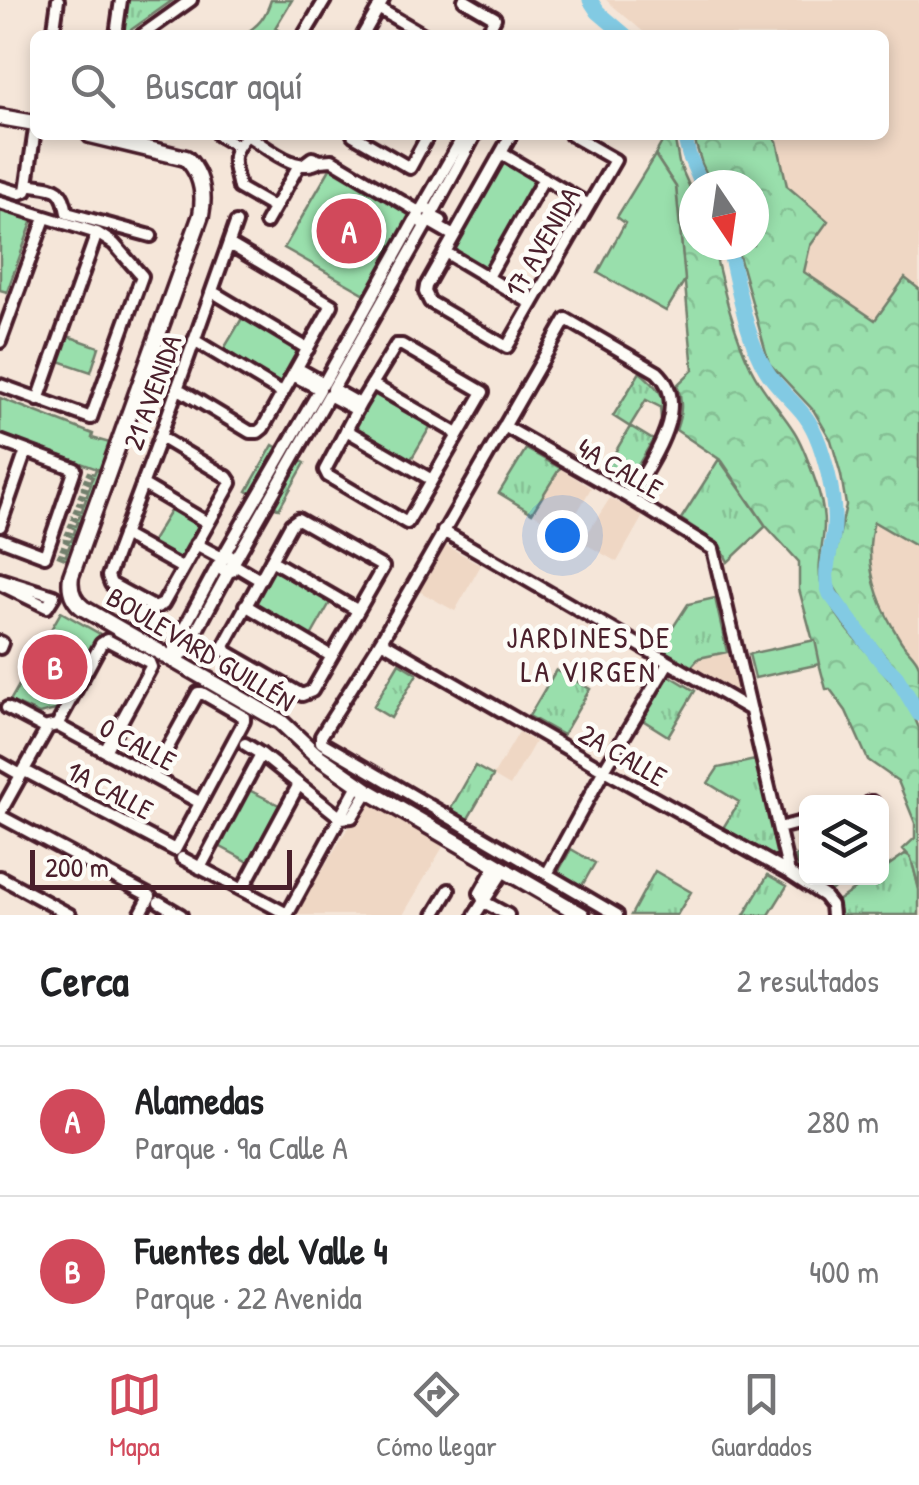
<!DOCTYPE html>
<html lang="es">
<head>
<meta charset="utf-8">
<style>
  body { margin:0; font-family:"Patrick Hand",sans-serif; background:#f6f6f6; color:#202124 }
  .controls { position:absolute; right:30px; bottom:30px; display:grid; overflow:hidden; border-radius:15px; box-shadow:0 5px 15px #0003 }
  .controls button { width:90px; height:90px; display:grid; place-items:center; padding:0; border:0; border-bottom:2px solid #e0e0e0; background:#fff; color:#202124; font:50px sans-serif }
  .compass { position:absolute; left:679px; top:170px; width:90px; height:90px; border-radius:50%; background:#fff; box-shadow:0 5px 15px #0003; rotate:167deg }
  .scale { position:absolute; left:30px; bottom:25px; width:262px; box-sizing:border-box; padding-left:10px; border:5px solid #4a1f2b; border-top:0; font-size:28px; line-height:35px; white-space:nowrap; color:#4a1f2b; -webkit-text-stroke:8px #fdfcf7; paint-order:stroke }
  .you { position:absolute; left:562px; top:535px; width:35px; height:35px; margin:-25px; border:8px solid #fff; border-radius:50%; background:#1a73e8; box-shadow:0 0 0 15px #1a73e833 }
  .badge { display:grid; place-items:center; width:65px; height:65px; border-radius:50%; background:#d1495b; color:#fff; font-size:32px; font-weight:700 }
  .pin { position:absolute; translate:-50% -50%; border:5px solid #fff; box-shadow:0 2px 10px #0006 }
  .list { margin:0; padding:0; list-style:none }
  h2 { display:flex; justify-content:space-between; align-items:center; height:130px; margin:0; padding:0 40px; font-size:42px }
  h2 small { font-size:32px; font-weight:400; color:#757577 }
  .list li { display:grid; grid-template-columns:65px 1fr auto; gap:30px; align-items:center; box-sizing:border-box; height:150px; padding:0 40px; border-top:2px solid #e0e0e0 }
  .list b { display:block; font-size:38px; white-space:nowrap }
  .list p { margin:0; font-size:32px; white-space:nowrap; color:#757577 }
  .list em { font-size:32px; font-style:normal; color:#757577 }
  .icon { flex:none; width:55px; height:55px; fill:none; stroke:currentColor; stroke-width:2; stroke-linecap:round; stroke-linejoin:round }
  .map { position:relative; flex:none; width:919px; height:915px; overflow:hidden }
  .search { position:absolute; background:#fff; box-shadow:0 5px 15px #0003; left:30px; right:30px; top:30px; height:110px; display:flex; align-items:center; gap:25px; box-sizing:border-box; padding:0 35px; border-radius:15px; color:#757577; font-size:38px }
  .sheet { height:430px; background:#fff }
  nav { display:flex; justify-content:space-around; align-items:center; box-sizing:border-box; height:140px; border-top:2px solid #e0e0e0; background:#fff; font-size:28px; color:#757577 }
  nav a { display:grid; justify-items:center; gap:5px }
  nav .on { color:#d1495b }
  .map>svg:first-child { display:block }
  .built { fill:#efd7c4 }
  .grass { fill:url(#grass-tufts); stroke:#727f6c; stroke-width:2.5 }
  .forest { fill:url(#forest-crowns); stroke:#727f6c; stroke-width:2.5 }
  .green { fill:#99dfac; stroke:#727f6c; stroke-width:2.5 }
  .lines { fill:none; stroke-linecap:round; stroke-linejoin:round }
  .river { stroke:#82cae3; stroke-width:15 }
  .street-casing { stroke:#4a1f2b; stroke-width:18 }
  .secondary-casing { stroke:#4a1f2b; stroke-width:21 }
  .street { stroke:#fdfcf7; stroke-width:10 }
  .secondary { stroke:#fdfcf7; stroke-width:14 }
  .labels { text-anchor:middle; dominant-baseline:central; stroke-width:9; stroke-linejoin:round; paint-order:stroke }
  .street-label { font-size:28px; fill:#4a1f2b; stroke:#fdfcf7 }
  .neighbourhood-label { font-size:30px; letter-spacing:2.5px; fill:#4a1f2b; stroke:#fdfcf7 }
</style>
</head>
<body>
<div class="map">
<svg width="919" height="915" viewBox="0 0 919 915">
  <defs>
    <pattern id="grass-tufts" width="24" height="20" patternUnits="userSpaceOnUse" patternTransform="scale(2.5)"><rect width="24" height="20" fill="#99dfac"/><path d="M3 7l-1-3M5 7V3M7 7l1-3M15 17l-1-3M17 17v-4M19 17l1-3" fill="none" stroke="#85bf94"/></pattern>
    <pattern id="forest-crowns" width="20" height="18" patternUnits="userSpaceOnUse" patternTransform="scale(2.5)"><rect width="20" height="18" fill="#99dfac"/><path d="M2 6a3 3 0 1 1 6 0M12 15a3 3 0 1 1 6 0" fill="none" stroke="#85bf94"/></pattern>
  </defs>
  <rect width="100%" height="100%" fill="#f5e6d9"/>
  <filter id="ink" filterUnits="userSpaceOnUse"><feTurbulence type="fractalNoise" baseFrequency=".01" numOctaves="2"/><feDisplacementMap in="SourceGraphic" scale="20" xChannelSelector="R" yChannelSelector="G"/><feConvolveMatrix kernelMatrix="1 2 1 2 8 2 1 2 1" color-interpolation-filters="sRGB"/></filter>
  <g filter="url(#ink)">
    <path class="built" d="M606 0H919V289L904 279 875 321 804 272 810 246 828 221 786 186 777 141 770 135H884V35H647Z
      M560 468 591 488 566 532 532 513Z
      M610 498 643 516 617 562 582 542Z
      M874 521 919 548V664L902 644 881 604 872 577 869 546Z
      M442 543 481 565 455 611 415 589Z
      M727 652 742 699 691 667 698 658Z
      M519 732 535 742 510 786 493 776Z
      M366 798 444 845 403 915H295Z"/>
    <path class="grass" d="M126 0H173L128 32 120 31Z
      M271 0H292L275 28 285 35H243C259 25 265 18 271 0Z
      M640 372C655 386 671 397 661 419L660 407 646 400 630 426 653 440 627 484 604 471 630 427 613 416Z
      M273 445 282 450 256 496 247 491Z
      M526 449 560 468 532 513 499 493Z
      M296 458 305 463 279 509 271 504Z
      M719 459 766 526 728 562 720 545 681 519Z
      M96 469 101 470 70 561 58 556 59 554 66 556 67 551 61 549 62 547 68 549 70 544 64 541V540L71 541 73 537 66 534 67 532 74 534 75 529 69 526 70 524 76 526 78 522 72 519V517L78 519 81 514 74 511 75 509 82 511 83 506 77 504 78 502 84 504 86 499 79 496 80 494 87 496 88 491 82 489V487L89 489 91 484 84 481 85 479 91 481 93 477 87 474 88 472 94 474Z
      M715 598 727 652 699 658 691 667 659 649 688 604Z
      M399 663 417 674 391 718 373 707Z
      M556 670 590 689 563 735 529 716Z
      M667 674 695 691 668 736 641 719Z
      M755 760 780 862 723 828 739 802 708 783 718 768Z
      M475 766 493 776 466 822 449 812Z
      M571 849 595 863 580 889 556 876Z
      M806 853V878H848L829 892 799 873 795 856Z
      M905 854 911 857 919 890V915H841L837 901 871 878H882V870Z
      M655 871 691 892 677 915H631Z
      M768 875 787 886 769 915H744Z"/>
    <path class="forest" d="M666 135H674L679 163 694 197V245H713C723 287 732 329 751 368 762 391 780 409 794 431 803 445 809 463 815 480 820 494 824 508 824 524 824 546 814 570 824 591 847 643 899 675 919 728V888L911 858 903 849 915 838V823L898 781 868 760 846 711 830 689H826L799 589V562L766 526 722 461 676 430C682 413 683 402 677 385L693 370 676 187 655 155Z
      M693 135H770L777 141 787 186 828 221 810 246 804 272 875 320 905 278 919 289V548L874 522C862 563 878 605 901 641 906 649 917 657 919 666 919 678 919 694 919 706L897 670 850 614 832 583V570L846 505 841 475 831 440 814 411 769 363 736 245H754V185H712L702 164Z"/>
    <path class="green" d="M655 155 676 187 685 280 666 311 598 273 625 223 617 217Z
      M502 159 538 179 486 271 451 251Z
      M331 167 414 214 367 295 284 248Z
      M0 205 34 217 7 292 0 290Z
      M244 315 302 349 280 386 222 352Z
      M62 334 99 347 91 372 53 359Z
      M373 390 432 424 410 461 351 427Z
      M0 398 93 434 92 438 110 443 100 470 0 434Z
      M172 508 202 525 181 562 150 544Z
      M273 567 331 601 310 638 251 604Z
      M61 612 100 634 56 710 39 714 10 701Z
      M815 640 820 664 755 678 749 654Z
      M249 790 279 805 249 862 219 846Z"/>
    <g class="lines">
      <path class="river" d="M590 0 598 12 625 35
        M684 135 689 155 702 185
        M728 245C738 284 745 336 766 370 776 387 793 400 805 416 817 432 823 454 828 473 832 490 835 509 834 526 833 549 821 571 830 594L880 660 896 676 919 714"/>
      <g class="street-casing">
        <path id="street" d="M464 0 495 18 486 35
          M378 8 424 35
          M53 35 58 0
          M116 35 121 0
          M142 35 191 0
          M304 35 325 0
          M363 35 383 0
          M35 129 27 184C54 189 62 184 67 213L151 236
          M218 135 237 146
          M247 135C227 157 234 162 239 188L274 208
          M247 135C268 148 298 175 320 161
          M353 135 410 168 428 135
          M511 135 426 286 425 292 430 302 507 347 615 160 571 135
          M501 153 589 205
          M304 164 312 158 320 161 332 160 419 212
          M0 187 20 193 26 191 27 184
          M0 203 97 233 114 244 142 276 91 418 0 385
          M421 210 464 135
          M441 221 431 216 430 211 427 208 421 210 418 216 422 223 427 222 431 216 475 135
          M266 223 299 165
          M445 252 532 304
          M488 277 544 178
          M213 292 308 349
          M194 340 282 393
          M0 342 45 218
          M396 345H402L483 392 407 523 328 476 325 470 360 404Z
          M297 368 324 383 418 215
          M372 384 458 434
          M177 388 250 432H258L263 428 332 305 229 244
          M38 400 97 233
          M360 404 333 389 428 221 454 236
          M504 426 630 498 713 549 789 873
          M346 430 432 480
          M160 437 227 477 231 483 163 604 155 608 111 584 108 576 160 437 236 223
          M0 441 75 469 45 556 0 539
          M142 484 208 523
          M298 519 383 567 312 691 302 695 227 652 224 646 291 524Z
          M0 526 26 451
          M443 531 751 710
          M123 535 182 568
          M196 544 222 558 320 389 293 375
          M271 560 357 610
          M0 579 54 596 47 607 0 584
          M260 580 233 564 230 556 224 557 220 566 223 571H227L233 564 329 395 357 410
          M245 605 331 656
          M381 641 604 770 789 873 824 896 831 905 832 915
          M0 642 2 643 0 648
          M176 643 219 563
          M187 649 185 642 179 641 174 647V653L179 656 185 652 230 569 232 571
          M7 708 47 729
          M57 725 199 802
          M245 744 261 754 341 818
          M0 763 21 775
          M25 771 175 850 244 721V717L202 693H198L152 776
          M870 802H873
          M0 813 48 727 57 725 101 644 107 640 149 662 151 667 105 751
          M0 816 150 896 140 915
          M341 818 352 817 368 791
          M779 828 806 821
          M182 858 287 914
          M200 868 261 754
          M547 874 604 770 668 663
          M0 877 70 915
          M242 890 299 784
          M159 902 181 915
          M484 902 480 893 496 865
          M484 902 508 915
          M287 915 358 785
          M434 915 449 890
          M475 915 504 870
          M617 915 324 744 321 742V736L381 641 566 319 657 372C694 406 648 464 630 498"/>
      </g>
      <g class="secondary-casing">
        <path id="secondary" d="M0 117 35 123
          M90 135 186 158C202 174 205 194 201 215L71 576C69 589 72 600 83 608L281 722 315 754 368 791 582 915"/>
      </g>
      <use href="#street" class="street"/>
      <use href="#secondary" class="secondary"/>
    </g>
  </g>
  <g class="labels">
    <g class="street-label">
      <text transform="translate(542 242) rotate(-60)">17 AVENIDA</text>
      <text transform="translate(152 392) rotate(-70)">21 AVENIDA</text>
      <text transform="translate(620 468) rotate(30)">4A CALLE</text>
      <text transform="translate(201 649) rotate(31)">BOULEVARD GUILLÉN</text>
      <text transform="translate(138 744) rotate(28)">0 CALLE</text>
      <text transform="translate(623 755) rotate(30)">2A CALLE</text>
      <text transform="translate(110 790) rotate(28)">1A CALLE</text>
    </g>
    <g class="neighbourhood-label">
      <text x="589" y="637">JARDINES DE<tspan x="589" dy="34">LA VIRGEN</tspan></text>
    </g>
  </g>
</svg>
<div class="controls">
<button><svg class="icon" aria-label="layers" viewBox="0 0 24 24"><path d="M12 4l9 5-9 5-9-5zM3 14l9 5 9-5"/></svg></button>
</div>
<svg class="compass" viewBox="-18 -18 36 36"><path d="M0-13l5 13h-10z" fill="#e53935"/><path d="M0 13l5-13h-10z" fill="#757577"/></svg>
<div class="scale">200 m</div>
<div class="you"></div>
<div class="pin badge" style="left:349px;top:231px">A</div>
<div class="pin badge" style="left:55px;top:667px">B</div>
<div class="search"><svg class="icon" aria-label="search" viewBox="0 0 24 24"><circle cx="10" cy="10" r="6"/><path d="M15 15l6 6"/></svg>Buscar aquí</div>
</div>
<section class="sheet">
<h2>Cerca<small>2 resultados</small></h2>
<ul class="list">
<li><span class="badge">A</span><div><b>Alamedas</b><p>Parque · 9a Calle A</p></div><em>280 m</em></li>
<li><span class="badge">B</span><div><b>Fuentes del Valle 4</b><p>Parque · 22 Avenida</p></div><em>400 m</em></li>
</ul>
</section>
<nav>
<a class="on"><svg class="icon" aria-label="map" viewBox="0 0 24 24"><path d="M3 6l6-2 6 2 6-2v14l-6 2-6-2-6 2zM9 4v14M15 6v14"/></svg>Mapa</a>
<a><svg class="icon" aria-label="directions" viewBox="0 0 24 24"><path d="M12 3l9 9-9 9-9-9zM9 14v-3h6M13 9l2 2-2 2"/></svg>Cómo llegar</a>
<a><svg class="icon" aria-label="saved" viewBox="0 0 24 24"><path d="M7 4h10v16l-5-4-5 4z"/></svg>Guardados</a>
</nav>
</body>
</html>
